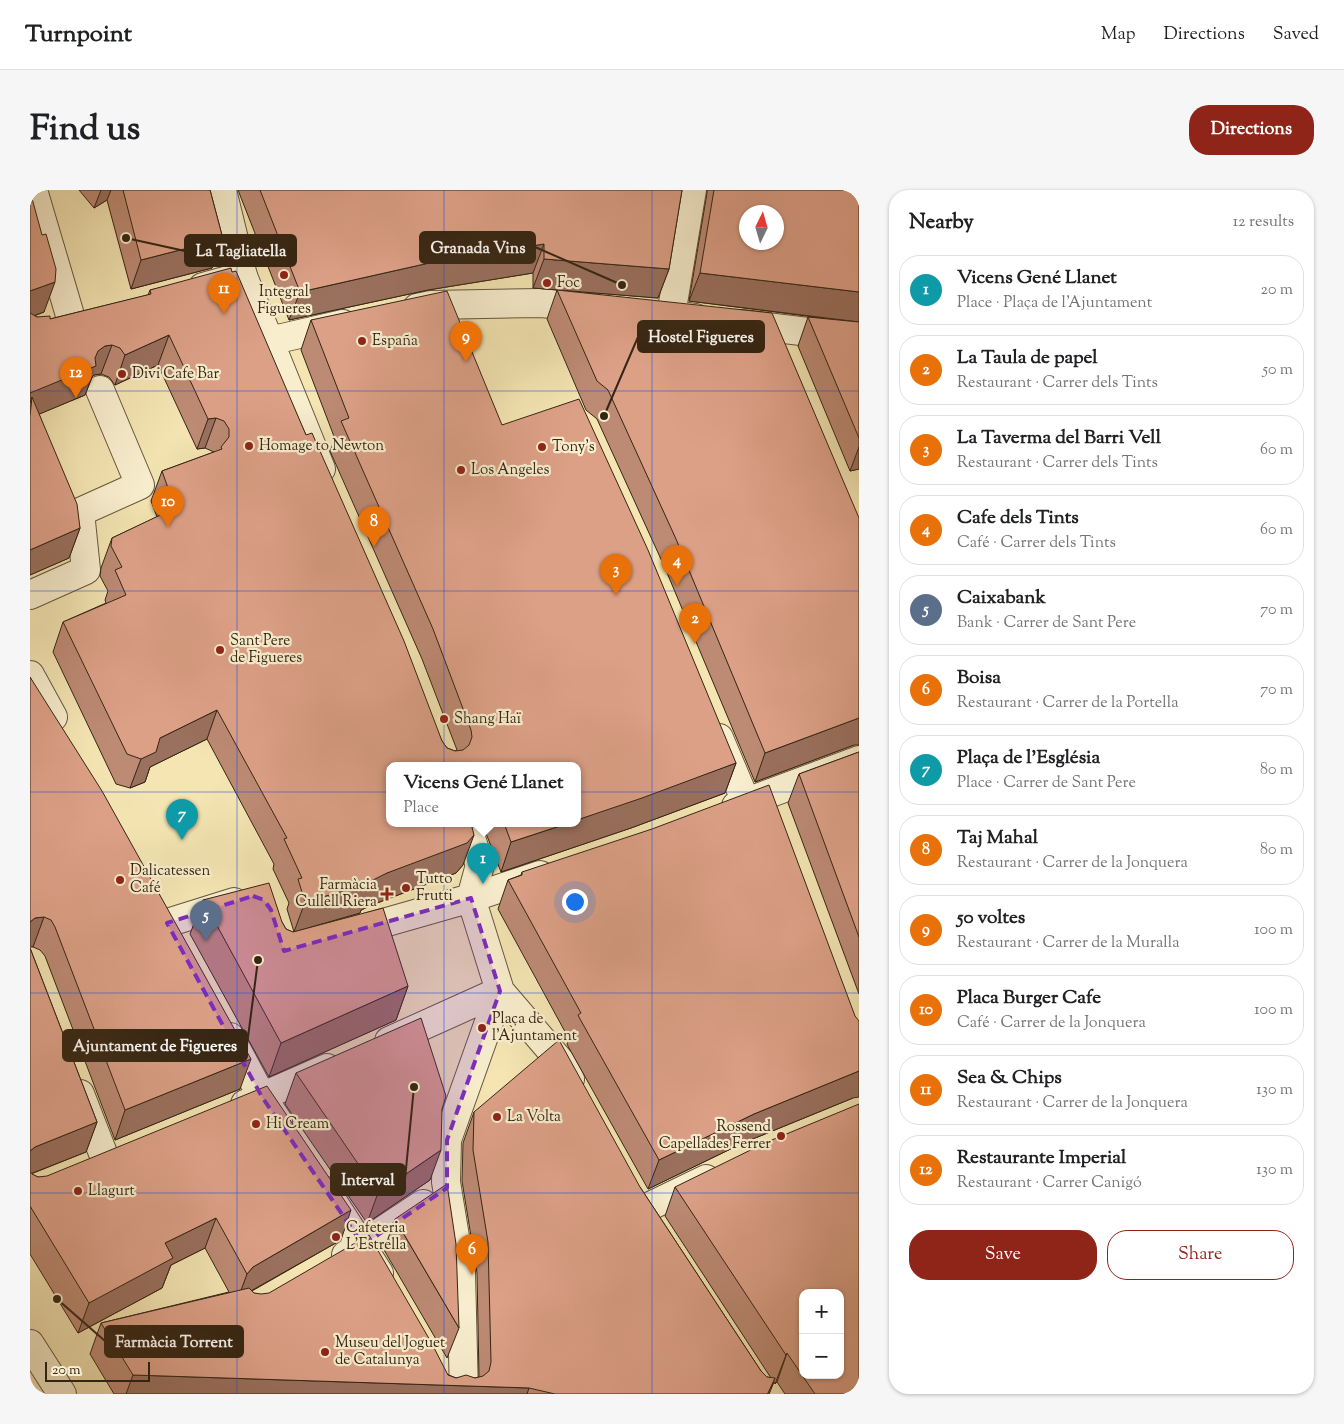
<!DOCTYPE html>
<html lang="en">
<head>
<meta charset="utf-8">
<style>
  body { margin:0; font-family:"Sorts Mill Goudy",serif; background:#f6f6f6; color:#202124 }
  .controls { position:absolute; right:15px; bottom:15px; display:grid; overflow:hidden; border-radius:10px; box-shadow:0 1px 4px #0004 }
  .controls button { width:45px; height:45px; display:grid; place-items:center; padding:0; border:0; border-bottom:1px solid #e0e0e0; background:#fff; color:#202124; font:25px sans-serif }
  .compass { position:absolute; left:709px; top:15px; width:45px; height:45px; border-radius:50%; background:#fff; box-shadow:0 1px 4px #0004; rotate:5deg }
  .scale { position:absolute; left:15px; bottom:12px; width:105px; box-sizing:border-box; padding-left:5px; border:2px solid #352513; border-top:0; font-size:14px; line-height:18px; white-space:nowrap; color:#352513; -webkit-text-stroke:4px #f8eece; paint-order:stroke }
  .you { position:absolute; left:544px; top:711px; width:18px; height:18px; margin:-12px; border:4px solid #fff; border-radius:50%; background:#1a73e8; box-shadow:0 0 0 8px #1a73e833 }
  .badge { display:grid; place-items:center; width:32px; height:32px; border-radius:50%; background:#8f2418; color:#fff; font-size:16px; font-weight:700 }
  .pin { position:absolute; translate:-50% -41px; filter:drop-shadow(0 1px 2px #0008) }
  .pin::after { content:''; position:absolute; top:26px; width:18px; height:15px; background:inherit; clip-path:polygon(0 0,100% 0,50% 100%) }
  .popup { position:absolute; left:356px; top:572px; width:195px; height:65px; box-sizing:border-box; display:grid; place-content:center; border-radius:10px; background:#fff; filter:drop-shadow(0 1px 4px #0005); font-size:16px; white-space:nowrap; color:#757577 }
  .popup b { font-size:19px; color:#202124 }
  .popup::after { content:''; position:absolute; left:50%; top:100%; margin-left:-10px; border:10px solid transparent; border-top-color:#fff }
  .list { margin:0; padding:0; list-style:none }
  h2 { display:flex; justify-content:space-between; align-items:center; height:65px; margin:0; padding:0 20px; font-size:21px }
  h2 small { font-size:16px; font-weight:400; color:#757577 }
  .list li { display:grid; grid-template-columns:32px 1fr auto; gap:15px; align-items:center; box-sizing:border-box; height:70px; margin:0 10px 10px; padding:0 10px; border:1px solid #e0e0e0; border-radius:20px }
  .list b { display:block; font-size:19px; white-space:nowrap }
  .list p { margin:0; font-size:16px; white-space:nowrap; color:#757577 }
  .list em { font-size:16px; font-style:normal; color:#757577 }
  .actions { display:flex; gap:10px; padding:15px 20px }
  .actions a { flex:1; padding:11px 0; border:1px solid #8f2418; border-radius:20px; text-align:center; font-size:18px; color:#8f2418 }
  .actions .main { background:#8f2418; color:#fff }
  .map { position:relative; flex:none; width:829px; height:1204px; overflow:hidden; border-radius:20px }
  header { display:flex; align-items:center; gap:30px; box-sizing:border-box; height:70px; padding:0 25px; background:#fff; border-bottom:1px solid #e0e0e0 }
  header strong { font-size:24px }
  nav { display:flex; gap:28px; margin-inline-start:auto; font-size:18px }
  .intro { display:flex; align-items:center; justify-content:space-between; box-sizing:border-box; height:120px; padding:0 30px }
  h1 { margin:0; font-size:35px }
  .button { padding:12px 22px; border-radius:20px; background:#8f2418; color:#fff; font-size:18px; font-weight:700 }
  main { display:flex; gap:30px; padding:0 30px }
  aside { flex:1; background:#fff; border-radius:20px; box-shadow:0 1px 4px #0004 }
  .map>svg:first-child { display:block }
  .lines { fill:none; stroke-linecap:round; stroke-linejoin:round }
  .pedestrian-casing { stroke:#65553b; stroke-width:30 }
  .minor-casing { stroke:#65553b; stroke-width:30 }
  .pedestrian { stroke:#f8eece; stroke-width:28 }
  .minor { stroke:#f8eece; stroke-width:28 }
  .wall { fill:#bd8a74; stroke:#352513 }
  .shaded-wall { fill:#9a705e; stroke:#352513 }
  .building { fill:#dca087; stroke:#352513; fill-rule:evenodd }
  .marked { fill:#7b2cbf; fill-opacity:0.2; stroke:#7b2cbf; stroke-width:4; stroke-dasharray:10 6; stroke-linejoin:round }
  .grid { fill:none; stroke:#1d4ed8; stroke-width:1; stroke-opacity:0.55 }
  .poi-dot { fill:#8f2418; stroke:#f8eece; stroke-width:2 }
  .labels { text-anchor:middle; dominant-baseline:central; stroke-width:4.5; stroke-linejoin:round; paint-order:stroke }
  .poi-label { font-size:15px; fill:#352513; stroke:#f8eece; text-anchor:start }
  .leader { fill:none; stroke:#352513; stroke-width:2 }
  .callout-dot { fill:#352513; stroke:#f8eece; stroke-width:2 }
  .callout { fill:#352513; stroke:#352513; stroke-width:2 }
  .callout-label { font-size:16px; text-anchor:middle; font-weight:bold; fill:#fff }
</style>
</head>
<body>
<header>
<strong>Turnpoint</strong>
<nav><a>Map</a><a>Directions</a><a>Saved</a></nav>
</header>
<div class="intro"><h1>Find us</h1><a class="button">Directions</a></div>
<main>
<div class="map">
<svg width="829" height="1204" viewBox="0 0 829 1204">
  <rect width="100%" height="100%" fill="#f4e5b3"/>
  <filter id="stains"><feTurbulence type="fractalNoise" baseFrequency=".004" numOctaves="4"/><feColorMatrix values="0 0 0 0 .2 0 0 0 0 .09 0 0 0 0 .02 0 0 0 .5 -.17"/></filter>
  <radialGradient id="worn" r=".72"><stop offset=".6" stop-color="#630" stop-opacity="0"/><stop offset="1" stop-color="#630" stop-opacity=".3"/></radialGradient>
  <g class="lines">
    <g class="pedestrian-casing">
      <path id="pedestrian" d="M3 0 42 132
        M213 86 291 279
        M387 118 401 115 510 113 558 117
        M239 151 313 134
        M0 405 56 380 50 322 110 295 70 200
        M0 485 23 527
        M689 548 716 612
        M706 616 829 570
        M436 633 450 675 441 708 470 801 530 871 540 889
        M137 733 204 712
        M322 742 441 708 510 685
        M200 847 232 907 248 931
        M359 851 470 801
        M50 904 76 971
        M215 914 297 878
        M296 1001 349 1083
        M612 1020 676 989
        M316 1065 393 1014
        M434 1204 431 1083 416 992 417 950 470 801"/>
    </g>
    <g class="minor-casing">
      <path id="minor" d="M662 0 641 125 665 128
        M173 97 213 86 192 0
        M712 134 829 148
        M0 1154 32 1204"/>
    </g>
    <use href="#pedestrian" class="pedestrian"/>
    <use href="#minor" class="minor"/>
  </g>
  <path class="wall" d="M49 0H180L193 49 182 78 101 99 77 10 64 18Z
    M208 0H652L639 79 628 108 503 98V83L398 100 259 130Z
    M677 0H829V279L820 281 768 156 778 127 823 132 659 111 677 3Z
    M0 1 14 122 4 126 7 127 20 129 118 105 120 100 202 82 276 245 412 551 417 558 425 561 427 560 392 469 300 261 305 249 271 160 281 130 472 235 706 573 695 603 601 638 471 682 452 633H547V575H359L433 675 426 683 347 713 331 720 330 723 264 742 257 719 259 713 243 679 244 674 177 549 120 577 115 592 100 598 86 594 23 462 33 432 76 413 75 410 78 401 70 386 71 378 82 348 127 327 121 311 132 281 184 262 175 258 167 259 128 175 85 195 79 187 71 184 64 185 62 187 55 205 9 224 50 338 39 368 0 385Z
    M527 100 824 555 725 592 635 378 567 229 556 220 517 129Z
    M0 487 210 899 85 950 15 766 10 760 3 757Z
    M829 562V804L758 613 769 584Z
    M492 682 825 826 823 908 713 953 618 999 539 858 537 854 539 849 468 719 478 690 491 685Z
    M173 710 252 732 256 739 378 796 366 830 239 887 160 744Z
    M0 758 67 932 56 962 1 984 8 987 311 1050 222 1101 224 1103 426 1188H445L449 1187 447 1083 432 991 433 953 444 922 610 997 731 1181 737 1187 741 1188 635 1026 645 997 829 1204H755L747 1192 745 1194 744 1192 739 1204H84L60 1164 71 1133 199 1102 175 1058 141 1075 132 1098 48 1143 0 1064Z
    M266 883 412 919 400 990 337 1033 255 914Z
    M365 1029 429 1138 417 1168 354 1060Z"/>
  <path class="shaded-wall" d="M71 0H81L77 10 64 18Z
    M193 49 182 78 101 99 111 70Z
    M514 54 503 83 398 100 259 130 270 102 408 71Z
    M514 69 639 79 628 108 503 98Z
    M670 83 829 102V132L659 111Z
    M25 92 14 122 0 127V101Z
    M139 145 128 175 85 195 95 165Z
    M82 155 71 184 64 185 62 187 55 205 0 228 2 207 0 213V203L75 156Z
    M186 228 175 258 167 259 178 229Z
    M829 257V279L820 281Z
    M50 338 39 368 0 385V360Z
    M187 520 177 549 120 577 115 592 100 598 111 569 130 548Z
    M829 528V555H824L725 592 735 563Z
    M706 573 695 603 601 638 471 682 481 652 539 633H547V630Z
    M444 645 433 675 426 683 347 713 331 720 330 723 264 742 275 712 357 683Z
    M14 727 3 757H0V732L5 728Z
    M378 796 366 830 239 887 251 853Z
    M221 869 210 899 85 950 95 920Z
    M829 881V907L823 908 713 953 618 999 629 970 724 924Z
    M67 932 56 962 0 984V961L5 957Z
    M411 960 400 990 337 1033 348 1003Z
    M321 1020 311 1050 212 1106 206 1114 217 1084 223 1077Z
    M186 1028 175 1058 141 1075 132 1098 48 1143 59 1113 135 1053Z
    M757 1163 747 1192 745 1194 756 1165Z
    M103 1185 499 1198 497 1204H96Z
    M745 1188 739 1204H737Z"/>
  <path class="building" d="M93 0H180L193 49 111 70Z
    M230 0H652L639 79 514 69V54L408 71 270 102Z
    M684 0H829V102L670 83ZM716 22H746V52H716Z
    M0 1 12 45 16 44 26 79 25 92 0 101Z
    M201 78 202 82 206 81 276 245 282 243 374 451 412 551 417 558 425 561 433 560 439 555 442 547 441 540 403 439 311 231 319 228 281 130 417 101 472 235 549 209 618 360 706 573 612 608 547 630V575H359V633H441L444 645 437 653 357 683 341 691V693L275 712 268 689 272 688 254 649 257 648 187 520 130 548 126 562 111 569 97 564 33 432 96 405 85 380 92 377 81 356 82 348 145 318 132 281 192 259 191 257 199 247V239L194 231 186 228 178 229 139 145 95 165 90 158 82 155 75 156 68 161 65 168 66 176 0 203V123L7 127 20 126V129L121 104 120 100Z
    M527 100 742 123 829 328V528L735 563 646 349 578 200 567 191Z
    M778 127 829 132V248Z
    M2 207 47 314 50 338 0 360V226Z
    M0 487 72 601 221 869 95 920 25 737 21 730 14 727 5 728 0 732Z
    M829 562V747L769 584Z
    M739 595 825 826 829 831V881L724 924 629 970 550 829 548 825 551 823 478 690 492 685V682L622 639Z
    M474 633H539L481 652Z
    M239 693 252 732 256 739 263 742 353 718 378 796 251 853 173 710Z
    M0 758 67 932 5 957 0 961Z
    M391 828 416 906 412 919 411 960 348 1003 266 883Z
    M529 850 610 997 731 1181 737 1187 745 1188 738 1203 737 1204H525L499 1198 103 1185 71 1133 219 1098 224 1103 231 1104 239 1103 339 1045 401 1152 418 1185 426 1188 436 1185 445 1188 453 1186 459 1181 461 1172 458 1052 443 960 444 922Z
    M237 896 321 1020 223 1077 217 1084 186 1028 135 1053 143 1068 59 1113 0 1016V982L2 984 8 987 17 986Z
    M829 914V1204H785L757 1163 756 1165 645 997 737 952ZM773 1103H810V1185H773Z
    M417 994 426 1054 429 1138 365 1029Z
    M0 1194 5 1204H0Z"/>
  <path class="marked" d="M223 706 234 710 241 720 254 761 441 708 470 801 417 950V998L333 1055 232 907 137 733Z"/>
  <path class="grid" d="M207 0V1204M414 0V1204M622 0V1204M0 201H829M0 401H829M0 602H829M0 803H829M0 1003H829"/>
  <g class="poi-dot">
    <circle cx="254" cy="85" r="5"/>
    <circle cx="517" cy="93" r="5"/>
    <circle cx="332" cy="151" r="5"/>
    <circle cx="92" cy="184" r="5"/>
    <circle cx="219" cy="256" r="5"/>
    <circle cx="512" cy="257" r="5"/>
    <circle cx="431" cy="280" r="5"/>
    <circle cx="190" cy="460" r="5"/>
    <circle cx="414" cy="529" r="5"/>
    <circle cx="90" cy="690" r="5"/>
    <circle cx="376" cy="698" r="5"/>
    <path d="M354.5 696.5h5v5h5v5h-5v5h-5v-5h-5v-5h5z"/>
    <circle cx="452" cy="838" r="5"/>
    <circle cx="467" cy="927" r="5"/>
    <circle cx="226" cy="934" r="5"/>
    <circle cx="751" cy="946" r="5"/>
    <circle cx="48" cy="1001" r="5"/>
    <circle cx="306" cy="1047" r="5"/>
    <circle cx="295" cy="1162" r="5"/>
  </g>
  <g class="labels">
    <g class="poi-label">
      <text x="527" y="93">Foc</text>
      <text x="254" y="102" text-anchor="middle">Integral<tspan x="254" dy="17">Figueres</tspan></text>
      <text x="342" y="151">España</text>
      <text x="102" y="184">Divi Cafe Bar</text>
      <text x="229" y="256">Homage to Newton</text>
      <text x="522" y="257">Tony's</text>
      <text x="441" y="280">Los Angeles</text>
      <text x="200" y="451">Sant Pere<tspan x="200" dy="17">de Figueres</tspan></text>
      <text x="424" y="529">Shang Haï</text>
      <text x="100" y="681">Dalicatessen<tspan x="100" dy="17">Café</tspan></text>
      <text x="386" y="689">Tutto<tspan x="386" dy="17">Frutti</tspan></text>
      <text x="347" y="695" text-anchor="end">Farmàcia<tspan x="347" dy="17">Cullell Riera</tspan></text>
      <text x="462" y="829">Plaça de<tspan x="462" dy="17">l'Ajuntament</tspan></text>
      <text x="477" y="927">La Volta</text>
      <text x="236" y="934">Hi Cream</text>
      <text x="741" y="937" text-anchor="end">Rossend<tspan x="741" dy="17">Capellades Ferrer</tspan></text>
      <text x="58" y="1001">Llagurt</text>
      <text x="316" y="1038">Cafeteria<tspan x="316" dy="17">L'Estrella</tspan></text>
      <text x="305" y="1153">Museu del Joguet<tspan x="305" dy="17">de Catalunya</tspan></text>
    </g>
  </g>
  <path class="leader" d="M592 95L505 57M96 48L155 61M574 226L608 147M228 770L217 855M384 897L375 989M27 1109L75 1151"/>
  <g class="callout-dot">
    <circle cx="592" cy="95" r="5"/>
    <circle cx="96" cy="48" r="5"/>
    <circle cx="574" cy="226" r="5"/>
    <circle cx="228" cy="770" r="5"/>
    <circle cx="384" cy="897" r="5"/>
    <circle cx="27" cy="1109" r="5"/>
  </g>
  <g class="callout">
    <rect x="390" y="42" width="115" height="31" rx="5"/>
    <rect x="155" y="45" width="111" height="31" rx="5"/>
    <rect x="608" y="131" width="126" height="31" rx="5"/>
    <rect x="33" y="840" width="184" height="31" rx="5"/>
    <rect x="301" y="974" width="74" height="31" rx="5"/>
    <rect x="75" y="1136" width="138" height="31" rx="5"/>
  </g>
  <g class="callout-label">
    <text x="448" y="63">Granada Vins</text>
    <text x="211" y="66">La Tagliatella</text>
    <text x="671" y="152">Hostel Figueres</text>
    <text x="125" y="861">Ajuntament de Figueres</text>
    <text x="338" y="995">Interval</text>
    <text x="144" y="1157">Farmàcia Torrent</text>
  </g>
  <rect width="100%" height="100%" filter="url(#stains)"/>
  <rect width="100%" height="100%" fill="url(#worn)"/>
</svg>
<div class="controls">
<button>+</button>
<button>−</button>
</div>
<svg class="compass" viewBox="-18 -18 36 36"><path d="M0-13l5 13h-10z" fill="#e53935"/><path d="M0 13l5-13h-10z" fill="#757577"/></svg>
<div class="scale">20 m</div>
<div class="you"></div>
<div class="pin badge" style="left:453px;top:694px;background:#0f9aa8">1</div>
<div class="popup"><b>Vicens Gené Llanet</b>Place</div>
<div class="pin badge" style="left:665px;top:454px;background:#e8710a">2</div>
<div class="pin badge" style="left:586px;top:405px;background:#e8710a">3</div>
<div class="pin badge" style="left:647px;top:396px;background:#e8710a">4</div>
<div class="pin badge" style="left:176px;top:751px;background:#5c6f8a">5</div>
<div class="pin badge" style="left:442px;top:1085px;background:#e8710a">6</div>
<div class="pin badge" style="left:152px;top:650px;background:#0f9aa8">7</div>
<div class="pin badge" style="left:344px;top:357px;background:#e8710a">8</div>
<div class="pin badge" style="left:436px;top:172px;background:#e8710a">9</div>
<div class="pin badge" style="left:138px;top:337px;background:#e8710a">10</div>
<div class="pin badge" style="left:194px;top:124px;background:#e8710a">11</div>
<div class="pin badge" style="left:46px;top:208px;background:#e8710a">12</div>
</div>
<aside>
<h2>Nearby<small>12 results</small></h2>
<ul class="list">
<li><span class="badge" style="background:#0f9aa8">1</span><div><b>Vicens Gené Llanet</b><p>Place · Plaça de l'Ajuntament</p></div><em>20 m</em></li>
<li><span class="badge" style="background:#e8710a">2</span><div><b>La Taula de papel</b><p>Restaurant · Carrer dels Tints</p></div><em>50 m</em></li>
<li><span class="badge" style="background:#e8710a">3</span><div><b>La Taverma del Barri Vell</b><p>Restaurant · Carrer dels Tints</p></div><em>60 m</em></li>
<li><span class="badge" style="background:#e8710a">4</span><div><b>Cafe dels Tints</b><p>Café · Carrer dels Tints</p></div><em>60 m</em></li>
<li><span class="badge" style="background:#5c6f8a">5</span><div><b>Caixabank</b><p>Bank · Carrer de Sant Pere</p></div><em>70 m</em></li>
<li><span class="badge" style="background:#e8710a">6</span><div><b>Boisa</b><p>Restaurant · Carrer de la Portella</p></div><em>70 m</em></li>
<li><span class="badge" style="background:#0f9aa8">7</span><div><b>Plaça de l'Església</b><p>Place · Carrer de Sant Pere</p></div><em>80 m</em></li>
<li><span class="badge" style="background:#e8710a">8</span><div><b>Taj Mahal</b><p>Restaurant · Carrer de la Jonquera</p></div><em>80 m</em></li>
<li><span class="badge" style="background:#e8710a">9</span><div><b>50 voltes</b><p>Restaurant · Carrer de la Muralla</p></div><em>100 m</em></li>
<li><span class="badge" style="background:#e8710a">10</span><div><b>Placa Burger Cafe</b><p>Café · Carrer de la Jonquera</p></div><em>100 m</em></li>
<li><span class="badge" style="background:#e8710a">11</span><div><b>Sea &amp; Chips</b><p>Restaurant · Carrer de la Jonquera</p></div><em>130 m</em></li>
<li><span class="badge" style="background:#e8710a">12</span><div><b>Restaurante Imperial</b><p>Restaurant · Carrer Canigó</p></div><em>130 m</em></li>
</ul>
<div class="actions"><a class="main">Save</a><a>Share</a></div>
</aside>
</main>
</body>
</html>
